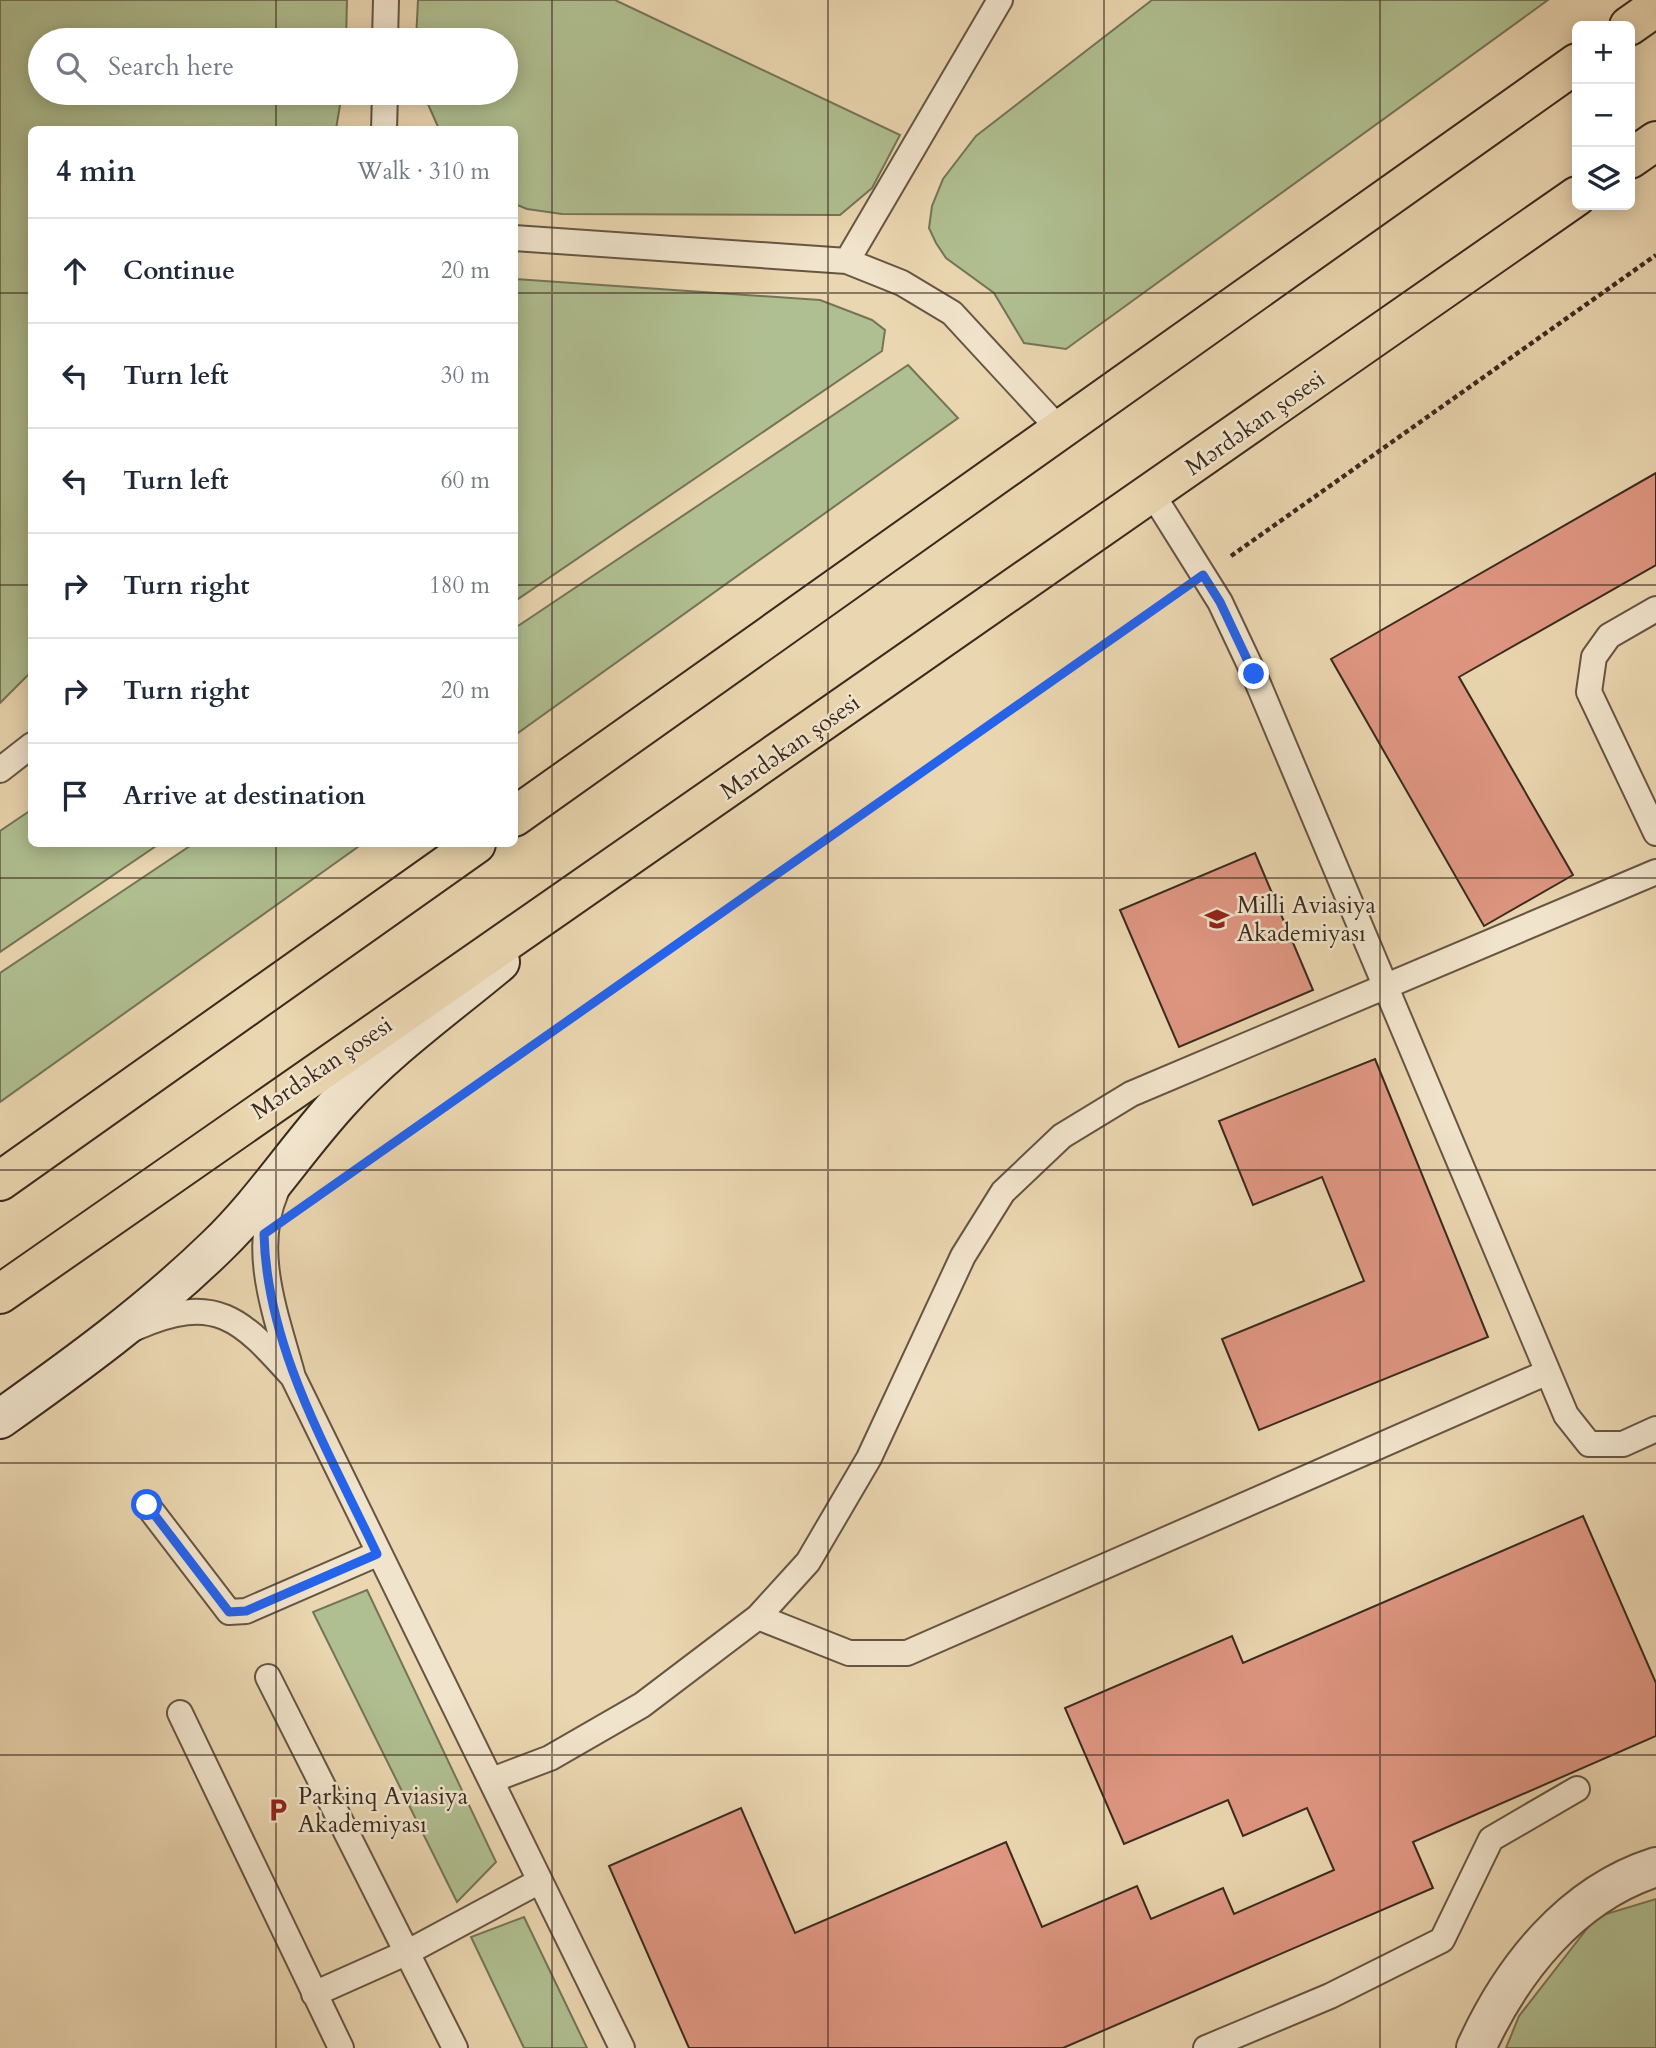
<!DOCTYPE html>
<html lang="en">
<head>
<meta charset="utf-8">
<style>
  body { margin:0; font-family:Cardo,serif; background:#f6f6f7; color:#1f2937 }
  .controls { position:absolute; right:21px; top:21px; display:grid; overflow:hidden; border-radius:10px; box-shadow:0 4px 18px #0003 }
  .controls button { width:63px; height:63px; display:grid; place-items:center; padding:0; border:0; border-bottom:2px solid #e0e1e3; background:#fff; color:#1f2937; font:35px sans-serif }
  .stop { position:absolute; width:21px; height:21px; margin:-16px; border:5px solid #2563eb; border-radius:50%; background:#fff }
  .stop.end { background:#2563eb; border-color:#fff; box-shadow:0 2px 7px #0008 }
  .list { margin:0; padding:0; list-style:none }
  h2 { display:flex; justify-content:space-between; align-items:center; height:91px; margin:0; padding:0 28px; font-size:30px }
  h2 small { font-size:23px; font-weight:400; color:#747a83 }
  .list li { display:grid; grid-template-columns:46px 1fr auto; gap:21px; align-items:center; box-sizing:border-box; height:105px; padding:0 28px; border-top:2px solid #e0e1e3 }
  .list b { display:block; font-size:26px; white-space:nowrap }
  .list em { font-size:23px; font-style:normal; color:#747a83 }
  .icon { flex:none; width:38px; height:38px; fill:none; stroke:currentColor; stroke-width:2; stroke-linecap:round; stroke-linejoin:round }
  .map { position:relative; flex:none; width:1656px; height:2048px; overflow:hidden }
  .search { position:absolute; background:#fff; box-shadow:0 4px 18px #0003; left:28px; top:28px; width:490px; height:77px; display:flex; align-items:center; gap:18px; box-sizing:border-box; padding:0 24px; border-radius:38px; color:#747a83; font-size:26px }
  .panel { position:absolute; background:#fff; box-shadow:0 4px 18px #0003; left:28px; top:126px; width:490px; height:721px; border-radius:10px }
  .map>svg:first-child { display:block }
  .green { fill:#b0bf91; stroke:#757458; stroke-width:2 }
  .building { fill:#df9682; stroke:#3a2a1e; stroke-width:2 }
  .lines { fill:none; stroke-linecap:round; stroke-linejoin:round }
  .lane-casing { stroke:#665542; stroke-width:28 }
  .street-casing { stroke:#665542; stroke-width:42 }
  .secondary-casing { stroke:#3a2a1e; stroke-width:42 }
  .highway-casing { stroke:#3a2a1e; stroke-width:42 }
  .path { stroke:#3a2a1e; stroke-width:4.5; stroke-dasharray:5 3.5; stroke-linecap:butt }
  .lane { stroke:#f1e4cc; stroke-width:24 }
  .street { stroke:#f1e4cc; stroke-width:38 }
  .secondary { stroke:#f1e4cc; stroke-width:38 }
  .highway { stroke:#ead6b0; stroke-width:38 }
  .route { stroke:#2563eb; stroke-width:9 }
  .grid { fill:none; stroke:#3a2a1e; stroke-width:2; stroke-opacity:0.55 }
  .labels { text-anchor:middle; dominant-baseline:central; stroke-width:5; stroke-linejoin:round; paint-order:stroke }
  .street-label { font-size:24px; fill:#3a2a1e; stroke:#f1e4cc }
  .poi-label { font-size:24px; fill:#3a2a1e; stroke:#f1e4cc; text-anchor:start }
</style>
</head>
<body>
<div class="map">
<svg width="1656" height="2048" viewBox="0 0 1656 2048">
  <rect width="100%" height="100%" fill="#ead6b0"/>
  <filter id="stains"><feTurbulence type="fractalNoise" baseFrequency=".00286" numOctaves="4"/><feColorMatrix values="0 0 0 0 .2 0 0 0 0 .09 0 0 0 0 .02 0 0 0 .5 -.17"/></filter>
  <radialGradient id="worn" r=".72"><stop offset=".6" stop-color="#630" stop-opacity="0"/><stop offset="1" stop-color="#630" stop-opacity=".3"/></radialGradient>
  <path class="green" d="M0 0H347L346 40H40V93H342L336 129 32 130 31 672 0 703Z
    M418 0H615L900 135 872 188 840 215 562 214 527 209 515 204 514 130 439 129 423 93H506V40H416Z
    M1152 0H1548L1066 349 1024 343 994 293 946 258 936 243 929 228 932 206 943 179 976 136Z
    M515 279 820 300 872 320 885 330 882 351 515 601Z
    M908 365 958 418 515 735V628Z
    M31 810 32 844H159L0 952V831Z
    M193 844H362L0 1102V973Z
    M367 1590 496 1862 457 1902 313 1612Z
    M1656 1899V2048H1506L1519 2016 1596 1917Z
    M524 1917 587 2048H524L471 1937Z"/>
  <path class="building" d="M1656 473V565L1459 677 1573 875 1484 926 1331 659Z
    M1255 853 1313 990 1179 1047 1120 910Z
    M1375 1059 1488 1337 1259 1430 1222 1339 1364 1281 1322 1177 1253 1205 1219 1121Z
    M1583 1516 1656 1683V1736L1413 1842 1433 1888 1063 2048H689L609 1866 741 1808 795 1933 1006 1842 1042 1927 1137 1886 1151 1919 1223 1888 1234 1914 1334 1870 1307 1808 1243 1836 1228 1800 1124 1844 1065 1708 1232 1636 1243 1663Z"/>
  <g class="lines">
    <g class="lane-casing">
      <path id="lane" d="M385 40 386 0
        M384 130 385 93
        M514 238 847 261 902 283 952 313 1061 431
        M847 261 1000 0
        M1153 495 1220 602 1254 674 1566 1415 1589 1444H1623L1656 1429
        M1656 609 1609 636 1594 657 1589 692 1656 833
        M0 770 32 745
        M135 1328C216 1292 241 1319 293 1377 277 1317 250 1252 276 1192
        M293 1377 622 2048
        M147 1505 229 1612 246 1611 377 1554
        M758 1617 849 1653H907L1548 1372
        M268 1677 455 2048
        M180 1713 341 2048
        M492 1780 550 1758 642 1705 758 1617 808 1562 869 1458 963 1256 1003 1192 1062 1136 1131 1094 1656 872
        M314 1994 408 1952 540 1881
        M1206 2048 1330 1996 1442 1940 1491 1839 1577 1789"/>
    </g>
    <g class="street-casing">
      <path id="street" d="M1476 2048C1512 1969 1571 1894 1656 1867"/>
    </g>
    <g class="secondary-casing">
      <path id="secondary" d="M0 1419C76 1365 149 1312 216 1247 262 1203 297 1148 340 1101 387 1049 446 1007 500 962"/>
    </g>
    <g class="highway-casing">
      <path id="highway" d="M1629 26 1656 7
        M1630 159 1656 141
        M514 817 1577 63
        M0 1181 476 844
        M0 1294C523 924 1054 566 1577 196"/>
    </g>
    <path class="path" d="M1231 556 1656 255
      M317 1197 1178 593"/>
    <use href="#lane" class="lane"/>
    <use href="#street" class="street"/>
    <use href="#secondary" class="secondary"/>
    <use href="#highway" class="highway"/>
  </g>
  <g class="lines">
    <path class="route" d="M147 1505 229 1612 246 1611 377 1554C329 1452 267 1349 264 1234L1203 575 1220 602 1254 674"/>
  </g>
  <path class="grid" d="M276 0V40M552 0V2048M828 0V2048M1104 0V2048M1380 0V2048M276 93V130M0 293H32M514 293H1656M0 585H32M514 585H1656M276 844V2048M0 878H1656M0 1170H1656M0 1463H1656M0 1755H1656"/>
  <defs>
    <g id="university-bare" transform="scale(1.89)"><path d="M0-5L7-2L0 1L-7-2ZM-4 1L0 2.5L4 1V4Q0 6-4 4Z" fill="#8f2418" stroke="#f1e4cc" stroke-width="2.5" paint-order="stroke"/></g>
    <g id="parking-bare" transform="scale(1.89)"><path d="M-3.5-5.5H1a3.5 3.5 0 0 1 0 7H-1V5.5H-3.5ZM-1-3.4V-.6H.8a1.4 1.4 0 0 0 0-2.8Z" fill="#8f2418" stroke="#f1e4cc" stroke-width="2.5" paint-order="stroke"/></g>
  </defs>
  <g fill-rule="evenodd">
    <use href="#university-bare" x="1217" y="919"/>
    <use href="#parking-bare" x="278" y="1810"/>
  </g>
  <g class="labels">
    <g class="street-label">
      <text transform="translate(1255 423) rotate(-35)">Mərdəkan şosesi</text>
      <text transform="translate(790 747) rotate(-35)">Mərdəkan şosesi</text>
      <text transform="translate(322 1068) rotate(-34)">Mərdəkan şosesi</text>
    </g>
    <g class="poi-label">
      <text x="1237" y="905">Milli Aviasiya<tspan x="1237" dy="28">Akademiyası</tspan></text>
      <text x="298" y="1796">Parkinq Aviasiya<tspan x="298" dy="28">Akademiyası</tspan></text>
    </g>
  </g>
  <rect width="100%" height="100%" filter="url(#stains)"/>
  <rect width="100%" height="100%" fill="url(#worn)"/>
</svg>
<div class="controls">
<button>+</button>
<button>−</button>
<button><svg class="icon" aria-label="layers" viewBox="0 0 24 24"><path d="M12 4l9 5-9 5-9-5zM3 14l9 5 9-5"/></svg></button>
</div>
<div class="stop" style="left:147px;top:1505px"></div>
<div class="stop end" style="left:1254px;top:674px"></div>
<div class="search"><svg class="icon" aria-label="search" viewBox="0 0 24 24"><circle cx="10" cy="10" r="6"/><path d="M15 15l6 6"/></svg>Search here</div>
<section class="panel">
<h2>4 min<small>Walk · 310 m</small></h2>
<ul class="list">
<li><svg class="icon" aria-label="ahead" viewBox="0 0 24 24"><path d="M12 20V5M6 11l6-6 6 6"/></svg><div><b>Continue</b></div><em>20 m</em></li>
<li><svg class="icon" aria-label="left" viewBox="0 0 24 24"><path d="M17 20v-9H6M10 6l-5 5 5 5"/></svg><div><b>Turn left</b></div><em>30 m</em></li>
<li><svg class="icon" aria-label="left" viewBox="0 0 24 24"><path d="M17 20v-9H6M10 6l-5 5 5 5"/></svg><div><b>Turn left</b></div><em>60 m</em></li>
<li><svg class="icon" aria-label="right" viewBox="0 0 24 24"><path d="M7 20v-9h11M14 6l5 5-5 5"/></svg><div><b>Turn right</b></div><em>180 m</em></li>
<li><svg class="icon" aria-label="right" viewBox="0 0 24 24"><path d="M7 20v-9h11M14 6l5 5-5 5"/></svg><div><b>Turn right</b></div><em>20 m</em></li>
<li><svg class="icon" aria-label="arrive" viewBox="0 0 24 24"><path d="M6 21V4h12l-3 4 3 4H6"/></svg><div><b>Arrive at destination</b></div></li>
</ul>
</section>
</div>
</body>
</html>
